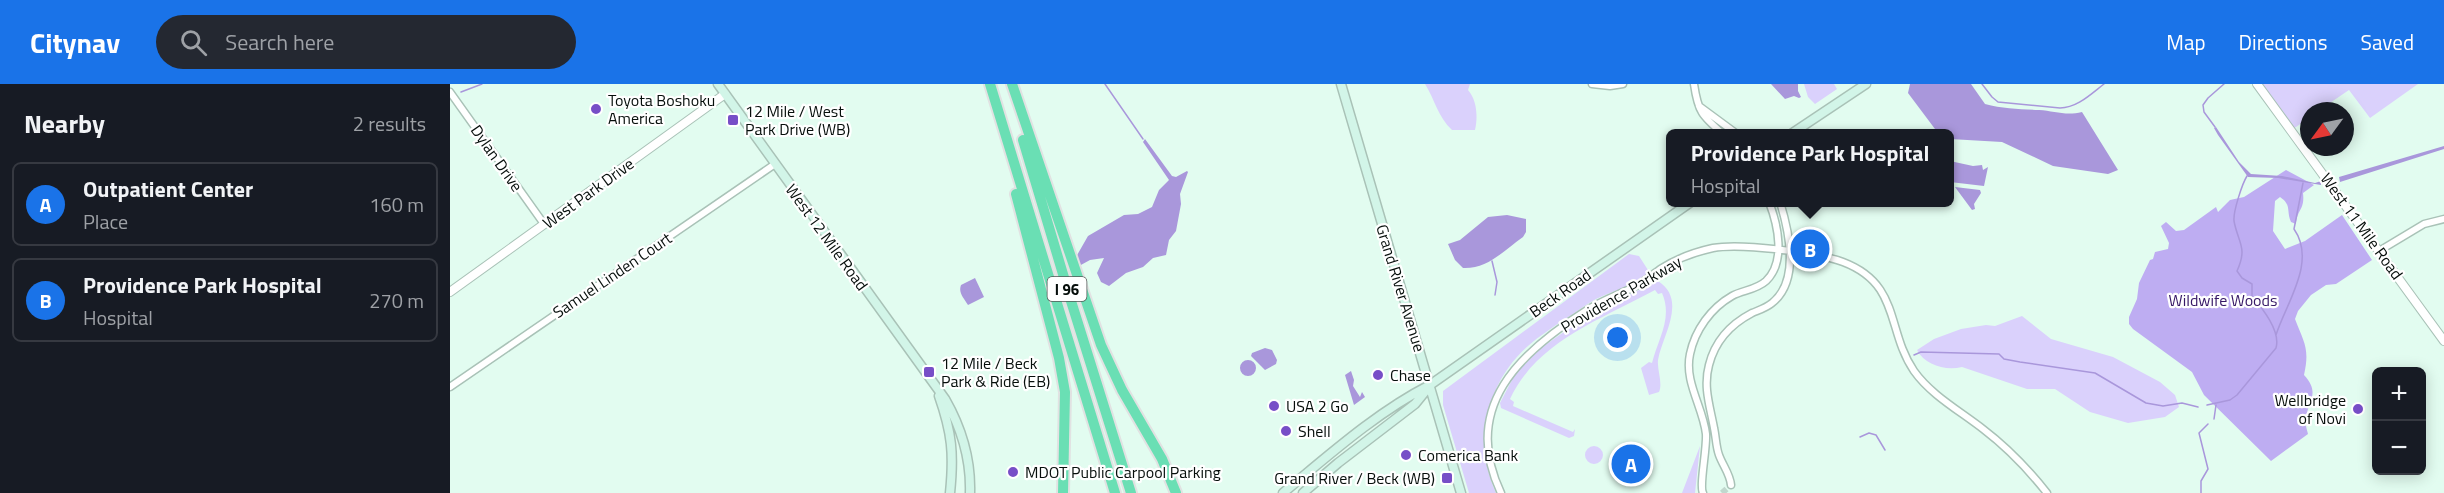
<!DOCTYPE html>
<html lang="en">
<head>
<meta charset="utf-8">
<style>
  body { margin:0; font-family:"Titillium Web",sans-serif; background:#242831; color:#f1f3f6 }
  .controls { position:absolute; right:18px; bottom:18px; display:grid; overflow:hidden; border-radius:9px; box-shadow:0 3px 15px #0003 }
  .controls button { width:54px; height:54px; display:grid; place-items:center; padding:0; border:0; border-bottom:2px solid #363941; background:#171b24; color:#f1f3f6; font:30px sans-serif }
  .compass { position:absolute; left:1850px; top:18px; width:54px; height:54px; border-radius:50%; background:#171b24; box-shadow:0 3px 15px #0003; rotate:237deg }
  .you { position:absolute; left:1168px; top:254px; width:21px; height:21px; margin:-15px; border:4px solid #fff; border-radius:50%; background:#1a73e8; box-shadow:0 0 0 9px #1a73e833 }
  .badge { display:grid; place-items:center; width:39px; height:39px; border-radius:50%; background:#1a73e8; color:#fff; font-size:20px; font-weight:700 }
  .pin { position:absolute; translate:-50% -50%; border:3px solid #fff; box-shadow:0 2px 6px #0006 }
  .popup { position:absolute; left:1216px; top:45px; width:288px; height:78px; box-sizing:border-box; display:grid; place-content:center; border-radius:9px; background:#171b24; filter:drop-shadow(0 2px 4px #0005); font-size:20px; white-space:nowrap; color:#9ea1a6 }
  .popup b { font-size:22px; color:#f1f3f6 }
  .popup::after { content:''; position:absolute; left:50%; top:100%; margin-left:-12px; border:12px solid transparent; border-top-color:#171b24 }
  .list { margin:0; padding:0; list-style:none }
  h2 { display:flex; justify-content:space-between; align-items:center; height:78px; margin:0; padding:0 24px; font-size:26px }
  h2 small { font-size:20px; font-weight:400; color:#9ea1a6 }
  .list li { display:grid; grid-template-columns:39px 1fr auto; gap:18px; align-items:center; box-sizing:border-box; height:84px; margin:0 12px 12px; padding:0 12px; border:2px solid #363941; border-radius:9px }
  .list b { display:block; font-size:22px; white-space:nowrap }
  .list p { margin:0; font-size:20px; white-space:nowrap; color:#9ea1a6 }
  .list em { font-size:20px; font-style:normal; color:#9ea1a6 }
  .icon { flex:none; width:33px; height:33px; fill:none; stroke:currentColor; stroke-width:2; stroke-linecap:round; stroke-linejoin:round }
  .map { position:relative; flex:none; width:1994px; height:409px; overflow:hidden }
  header { display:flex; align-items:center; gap:36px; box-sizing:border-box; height:84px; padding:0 30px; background:#1a73e8; color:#fff }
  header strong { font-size:28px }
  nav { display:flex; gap:33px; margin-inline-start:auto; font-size:21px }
  .search { width:420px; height:54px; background:#242831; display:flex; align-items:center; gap:15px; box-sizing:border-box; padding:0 21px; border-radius:33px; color:#9ea1a6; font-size:22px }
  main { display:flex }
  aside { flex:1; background:#171b24 }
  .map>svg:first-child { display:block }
  .green { fill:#dad1fc }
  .forest { fill:#beadf2 }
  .water { fill:#a997db }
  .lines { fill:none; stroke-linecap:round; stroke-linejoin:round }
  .stream { stroke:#a997db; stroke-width:1.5 }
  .minor-tunnel { stroke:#c1d8ce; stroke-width:6; stroke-dasharray:6 3; stroke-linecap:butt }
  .minor-casing { stroke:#a9c2b7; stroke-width:9 }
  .tertiary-casing { stroke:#a9c2b7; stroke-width:10 }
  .secondary-casing { stroke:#a9c2b7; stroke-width:11 }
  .motorway-casing { stroke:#e1e2e2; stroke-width:14 }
  .minor { stroke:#fff; stroke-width:6 }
  .tertiary { stroke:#fff; stroke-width:8 }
  .secondary { stroke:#d2f5e8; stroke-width:8 }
  .motorway { stroke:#6adfb4; stroke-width:10 }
  .poi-dot { fill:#774ec7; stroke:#fff; stroke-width:2 }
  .labels { text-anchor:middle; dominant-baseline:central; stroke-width:4.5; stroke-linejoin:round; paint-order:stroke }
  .shield { fill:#fff; stroke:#515654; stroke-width:1.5 }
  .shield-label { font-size:15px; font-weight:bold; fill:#060e0b }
  .poi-label { font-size:16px; fill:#060e0b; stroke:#fff; text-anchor:start }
  .street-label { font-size:16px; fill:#060e0b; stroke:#fff }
  .park-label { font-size:16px; fill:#361866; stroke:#fff }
</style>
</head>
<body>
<header>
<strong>Citynav</strong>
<div class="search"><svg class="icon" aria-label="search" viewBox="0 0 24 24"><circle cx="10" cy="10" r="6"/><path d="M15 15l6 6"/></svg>Search here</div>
<nav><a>Map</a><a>Directions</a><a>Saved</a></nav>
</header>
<main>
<aside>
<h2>Nearby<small>2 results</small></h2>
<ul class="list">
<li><span class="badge">A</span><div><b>Outpatient Center</b><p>Place</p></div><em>160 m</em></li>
<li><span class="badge">B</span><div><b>Providence Park Hospital</b><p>Hospital</p></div><em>270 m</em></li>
</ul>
</aside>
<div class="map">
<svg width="1994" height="409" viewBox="0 0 1994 409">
  <rect width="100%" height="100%" fill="#e2fcf0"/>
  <path class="green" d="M975 0H1020L1018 6C1027 16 1028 33 1025 46H1002C988 33 985 16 975 0Z
    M1354 0H1384L1387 5 1365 20 1358 13Z
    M1810 0H1968L1920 34 1899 6 1868 27H1859V34L1843 45Z
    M1179 170 1189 172 1198 186 1196 192C1181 203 1162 207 1146 215 1135 221 1125 229 1115 235 1102 244 1089 252 1078 262 1036 299 1023 359 1046 409H1019L993 321V307Z
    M1208 197C1238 216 1212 252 1208 276 1207 286 1213 299 1209 308L1199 311 1191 284 1199 278 1202 279C1208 255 1223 234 1212 209L1208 210 1205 206C1152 235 1087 257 1060 315L1064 318 1063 322 1123 348 1125 345 1124 352 1119 354 1051 324 1050 319 1065 290 1091 264 1141 229Z
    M1572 232 1601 255 1663 273 1710 298 1725 311 1729 323 1715 333 1678 339 1640 328 1605 305H1577L1512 283C1495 287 1475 281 1467 266L1484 255 1511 245 1536 241 1545 242Z
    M1250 362 1245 409H1232Z
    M1135 371a9 9 0 1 1 18 0a9 9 0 1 1-18 0Z"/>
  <path class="forest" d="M1836 86 1864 101 1853 109C1855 126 1847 125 1846 140L1841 138C1836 127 1842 121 1830 113L1825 117 1823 147 1835 165 1855 157 1892 131 1922 176 1886 200 1876 201 1861 211 1848 227 1845 235C1854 259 1860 264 1854 291 1872 310 1856 319 1856 336 1855 341 1857 346 1858 350L1821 377 1754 311 1742 288 1683 245 1679 240V233L1687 215 1689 199 1700 176 1703 175 1705 168 1718 165 1719 159 1711 142 1716 138 1726 147 1734 146 1766 123 1768 128 1780 116 1794 113Z"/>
  <path class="water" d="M1321 0H1348V7L1351 13 1349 14 1344 12 1335 15Z
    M1460 0H1521L1535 20C1553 25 1570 25 1589 26 1604 27 1616 32 1632 28L1668 86 1658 90 1603 82 1552 58 1500 55V50L1488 49 1458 9Z
    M1766 43 1789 78 1801 90 1832 92 1865 99 1871 97V101L1828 94 1798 93 1768 51 1764 44Z
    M695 55 722 92 726 93 737 87 738 88 730 110 731 120 726 147 719 156 716 171 703 174 693 183 676 189 659 202 651 198 647 189 654 174 640 176 629 182 626 173 638 152 674 131 688 130 702 123 709 106 719 96 693 58Z
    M1994 62V65L1890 98 1889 93Z
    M1500 77 1523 82 1532 81 1533 86 1538 83 1534 102 1500 98Z
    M1505 103 1530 106 1531 109 1524 120 1525 125 1522 126Z
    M1057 131 1076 135V148L1073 153C1053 167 1038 185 1013 184L1005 176 998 160 1010 156 1038 133Z
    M525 194 534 213 518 221C514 214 508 209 511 201Z
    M815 264 822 266 827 276 826 280 815 286 801 272 802 269Z
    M790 284a8 8 0 1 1 16 0a8 8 0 1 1-16 0Z
    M901 287 904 296 903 302 910 313 912 308 915 313 904 321 895 291Z"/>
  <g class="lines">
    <path class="stream" d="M655 0 693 55
      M1532 0 1542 13 1548 18 1610 24C1627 24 1641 10 1654 0
      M11 8 32 0
      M1765 43 1754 28 1753 21 1758 14 1774 0
      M1042 177 1047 198 1045 211
      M1826 251C1836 219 1867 178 1844 145L1853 99
      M1464 271 1471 268 1549 270 1554 275 1570 278 1645 289 1696 319 1713 322 1732 319 1748 323
      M1757 321 1780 316 1787 311 1826 264C1831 247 1812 224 1802 212V200L1792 194 1787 187C1798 163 1788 159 1784 137 1783 128 1792 100 1797 92
      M1764 335 1766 321
      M1410 353 1419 349 1426 351 1435 366
      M1751 409V397L1758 385 1749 349 1758 340"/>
    <path class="minor-tunnel" d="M1272 409 1281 401"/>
    <g class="minor-casing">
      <path id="minor" d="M1142 0 1160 2 1173 0
        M1244 0C1248 28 1252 32 1273 50
        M0 8 94 140
        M1249 22 1287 50
        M1929 167 1974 140 1994 135
        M0 303 325 80
        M1281 401C1280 390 1273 382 1269 371 1266 363 1266 353 1264 344 1260 322 1253 303 1259 281 1265 257 1281 240 1302 229 1309 226 1316 224 1322 219 1350 197 1339 147 1330 118
        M1051 409C1010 323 1070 268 1137 226 1153 216 1170 210 1186 202 1196 197 1203 190 1212 184 1228 174 1245 168 1263 164 1290 159 1366 168 1393 178 1451 200 1436 246 1464 287 1481 311 1510 327 1533 345 1558 364 1578 385 1597 409
        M1253 409C1249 402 1257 365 1256 350 1253 323 1234 298 1240 270 1245 246 1261 224 1282 212 1293 206 1306 206 1316 197 1336 178 1328 141 1319 118"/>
    </g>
    <g class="tertiary-casing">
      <path id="tertiary" d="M1807 0 1994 257
        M0 208 275 10"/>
    </g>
    <g class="secondary-casing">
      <path id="secondary" d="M268 0 495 315C511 343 521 376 520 409
        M891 0 1011 409
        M1341 50 1416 0
        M489 312C502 349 504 370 500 409
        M833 409C879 371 927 328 980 301L1241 118
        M853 409 888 379 965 320 978 304"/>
    </g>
    <g class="motorway-casing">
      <path id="motorway" d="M540 0 665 409
        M562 0 651 261 672 306 712 375 726 409
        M573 56 621 217 681 409
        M566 110 609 274 615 308 613 409"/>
    </g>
    <use href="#minor" class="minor"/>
    <use href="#tertiary" class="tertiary"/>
    <use href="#secondary" class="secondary"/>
    <use href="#motorway" class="motorway"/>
  </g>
  <g class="poi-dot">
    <circle cx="146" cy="25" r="6"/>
    <rect x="277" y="30" width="12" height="12" rx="3"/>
    <rect x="473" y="282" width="12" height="12" rx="3"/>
    <circle cx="928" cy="291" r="6"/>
    <circle cx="824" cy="322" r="6"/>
    <circle cx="1908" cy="325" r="6"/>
    <circle cx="836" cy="347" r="6"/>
    <circle cx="956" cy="371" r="6"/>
    <circle cx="563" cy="388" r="6"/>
    <rect x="991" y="388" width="12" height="12" rx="3"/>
  </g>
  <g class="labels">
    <rect class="shield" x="597.5" y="193" width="39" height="24" rx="4.5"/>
    <g class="shield-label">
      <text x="617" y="205">I 96</text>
    </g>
    <g class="poi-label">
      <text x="158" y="16">Toyota Boshoku<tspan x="158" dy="18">America</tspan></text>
      <text x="295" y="27">12 Mile / West<tspan x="295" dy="18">Park Drive (WB)</tspan></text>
      <text x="491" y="279">12 Mile / Beck<tspan x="491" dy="18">Park &amp; Ride (EB)</tspan></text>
      <text x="940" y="291">Chase</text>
      <text x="1896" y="316" text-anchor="end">Wellbridge<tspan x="1896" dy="18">of Novi</tspan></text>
      <text x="836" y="322">USA 2 Go</text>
      <text x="848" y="347">Shell</text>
      <text x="968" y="371">Comerica Bank</text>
      <text x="575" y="388">MDOT Public Carpool Parking</text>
      <text x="985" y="394" text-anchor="end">Grand River / Beck (WB)</text>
    </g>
    <g class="street-label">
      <text transform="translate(47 74) rotate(55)">Dylan Drive</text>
      <text transform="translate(138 109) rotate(-36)">West Park Drive</text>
      <text transform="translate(1912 142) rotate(54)">West 11 Mile Road</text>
      <text transform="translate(377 153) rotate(54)">West 12 Mile Road</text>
      <text transform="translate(162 191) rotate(-34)">Samuel Linden Court</text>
      <text transform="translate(951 204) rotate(73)">Grand River Avenue</text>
      <text transform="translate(1110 209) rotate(-35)">Beck Road</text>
      <text transform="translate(1171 210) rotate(-30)">Providence Parkway</text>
    </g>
    <g class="park-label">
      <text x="1773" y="216">Wildwife Woods</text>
    </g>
  </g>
</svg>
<div class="controls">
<button>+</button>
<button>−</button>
</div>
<svg class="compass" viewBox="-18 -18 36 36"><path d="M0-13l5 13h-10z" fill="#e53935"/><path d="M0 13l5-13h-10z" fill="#9ea1a6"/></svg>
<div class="you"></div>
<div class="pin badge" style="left:1181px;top:380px">A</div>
<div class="pin badge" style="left:1360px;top:165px">B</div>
<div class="popup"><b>Providence Park Hospital</b>Hospital</div>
</div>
</main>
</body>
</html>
